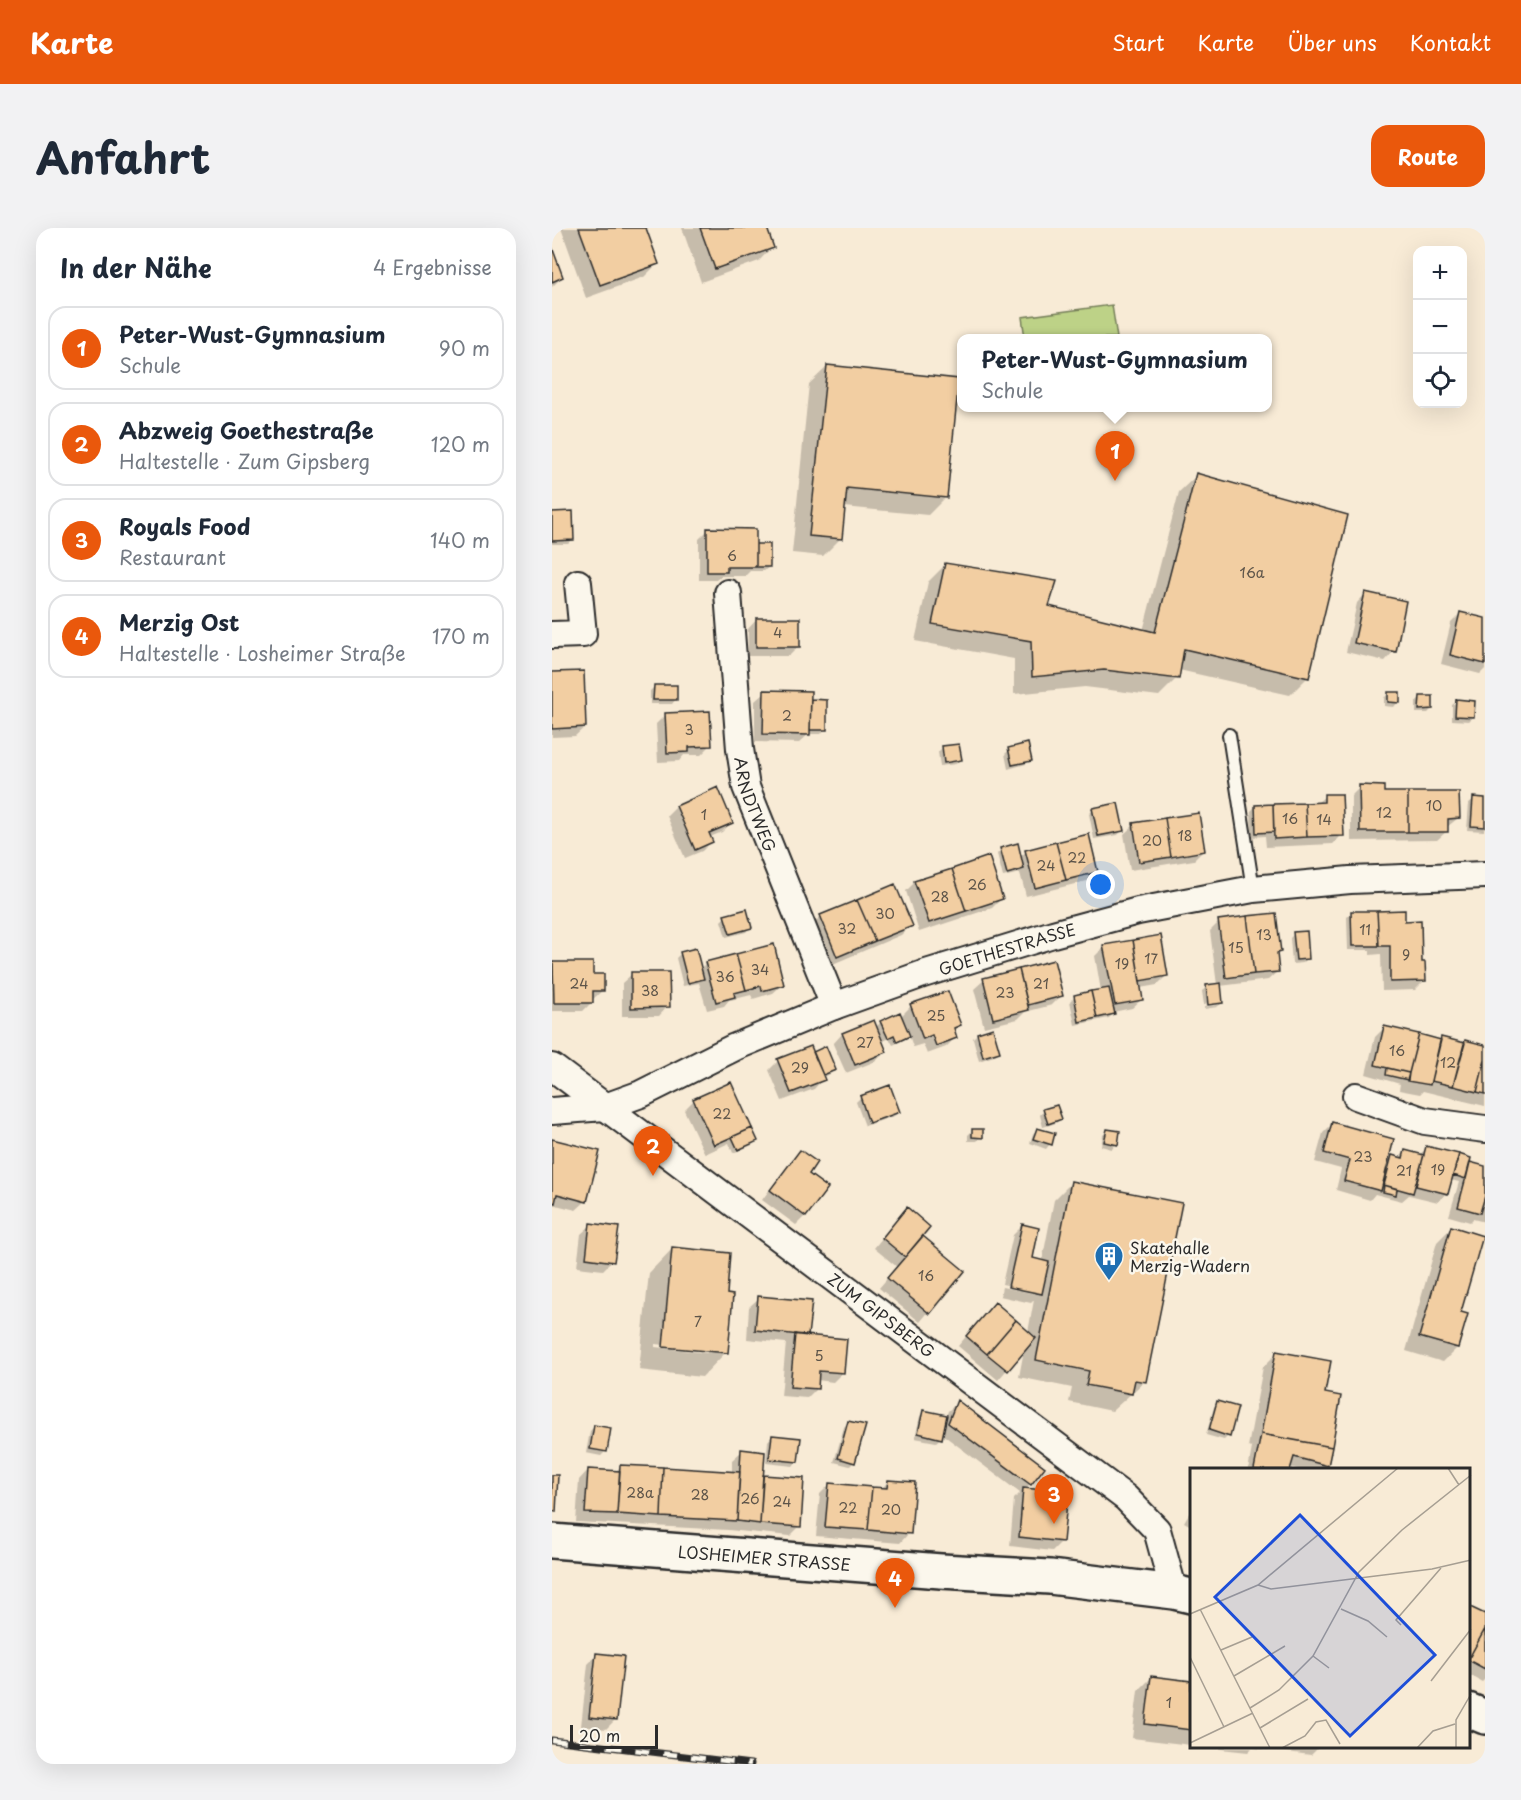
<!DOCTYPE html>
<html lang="de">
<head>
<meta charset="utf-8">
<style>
  body { margin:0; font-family:"Playpen Sans",sans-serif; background:#f2f2f3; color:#1f2937 }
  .controls { position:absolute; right:18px; top:18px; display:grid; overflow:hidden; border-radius:12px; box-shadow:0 6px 24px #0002 }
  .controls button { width:54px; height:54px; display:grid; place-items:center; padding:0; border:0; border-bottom:2px solid #e0e1e3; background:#fff; color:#1f2937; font:30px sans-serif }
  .scale { position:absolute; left:18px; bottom:15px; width:88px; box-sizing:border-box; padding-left:6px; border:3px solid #2b2b2b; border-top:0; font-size:16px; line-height:21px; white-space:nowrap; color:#2b2b2b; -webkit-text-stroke:4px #fbf7ec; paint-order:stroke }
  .you { position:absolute; left:549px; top:657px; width:21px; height:21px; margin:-15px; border:4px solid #fff; border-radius:50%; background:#1a73e8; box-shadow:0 0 0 9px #1a73e833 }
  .badge { display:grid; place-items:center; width:39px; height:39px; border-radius:50%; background:#ea580c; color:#fff; font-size:20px; font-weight:700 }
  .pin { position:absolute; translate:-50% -50px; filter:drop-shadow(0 2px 3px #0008) }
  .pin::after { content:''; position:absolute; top:32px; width:21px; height:18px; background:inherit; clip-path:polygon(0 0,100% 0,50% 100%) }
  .popup { position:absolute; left:405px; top:106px; width:315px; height:78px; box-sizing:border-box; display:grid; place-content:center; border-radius:12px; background:#fff; filter:drop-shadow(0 2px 4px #0005); font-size:20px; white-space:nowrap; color:#747a83 }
  .popup b { font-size:22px; color:#1f2937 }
  .popup::after { content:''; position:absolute; left:50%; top:100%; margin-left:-12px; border:12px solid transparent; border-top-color:#fff }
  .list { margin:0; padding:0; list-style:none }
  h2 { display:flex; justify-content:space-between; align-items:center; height:78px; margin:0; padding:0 24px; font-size:26px }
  h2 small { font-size:20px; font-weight:400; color:#747a83 }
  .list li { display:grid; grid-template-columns:39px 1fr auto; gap:18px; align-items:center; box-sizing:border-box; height:84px; margin:0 12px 12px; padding:0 12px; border:2px solid #e0e1e3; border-radius:18px }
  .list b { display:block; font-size:22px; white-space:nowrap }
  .list p { margin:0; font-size:20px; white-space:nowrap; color:#747a83 }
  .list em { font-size:20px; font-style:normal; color:#747a83 }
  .icon { flex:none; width:33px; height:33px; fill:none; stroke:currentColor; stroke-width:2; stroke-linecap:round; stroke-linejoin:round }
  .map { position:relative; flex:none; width:933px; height:1536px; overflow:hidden; border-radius:18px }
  header { display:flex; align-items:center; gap:36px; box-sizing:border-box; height:84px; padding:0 30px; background:#ea580c; color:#fff }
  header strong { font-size:28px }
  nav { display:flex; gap:33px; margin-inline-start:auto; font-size:21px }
  .intro { display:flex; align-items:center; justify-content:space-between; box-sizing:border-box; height:144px; padding:0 36px }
  h1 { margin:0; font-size:42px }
  .button { padding:15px 27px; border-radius:18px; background:#ea580c; color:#fff; font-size:21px; font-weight:700 }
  main { display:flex; gap:36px; padding:0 36px }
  aside { flex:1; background:#fff; border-radius:18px; box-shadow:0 6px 24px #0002 }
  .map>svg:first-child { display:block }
  .green { fill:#bdd287; stroke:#747e59; stroke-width:1.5 }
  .shadow { fill:#0003; fill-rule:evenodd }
  .building { fill:#f2cea2; stroke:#2b2b2b; stroke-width:1.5 }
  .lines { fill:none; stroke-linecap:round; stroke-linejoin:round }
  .lane-casing { stroke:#2b2b2b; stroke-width:16 }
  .street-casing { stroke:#2b2b2b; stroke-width:30 }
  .secondary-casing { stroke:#2b2b2b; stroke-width:38 }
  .lane { stroke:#fbf7ec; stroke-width:12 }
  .street { stroke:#fbf7ec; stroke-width:26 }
  .secondary { stroke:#fbf7ec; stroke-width:33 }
  .rail-casing { stroke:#2b2b2b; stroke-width:7 }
  .rail { stroke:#fbf7ec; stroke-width:4.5; stroke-dasharray:14; stroke-linecap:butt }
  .labels { text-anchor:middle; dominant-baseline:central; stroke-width:5; stroke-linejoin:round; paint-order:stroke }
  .number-label { font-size:14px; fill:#5d5449 }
  .street-label { font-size:16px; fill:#2b2b2b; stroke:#fbf7ec }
  .poi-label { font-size:16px; fill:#2b2b2b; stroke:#fbf7ec; text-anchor:start }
  .inset-road { fill:none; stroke:#a69e92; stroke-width:1.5 }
  .view { fill:#1d4ed8; fill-opacity:0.15; stroke:#1d4ed8; stroke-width:3 }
  .inset-edge { fill:none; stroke:#2b2b2b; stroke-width:3 }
</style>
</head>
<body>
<header>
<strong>Karte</strong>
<nav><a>Start</a><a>Karte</a><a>Über uns</a><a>Kontakt</a></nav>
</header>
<div class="intro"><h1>Anfahrt</h1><a class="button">Route</a></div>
<main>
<aside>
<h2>In der Nähe<small>4 Ergebnisse</small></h2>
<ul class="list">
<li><span class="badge">1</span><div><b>Peter-Wust-Gymnasium</b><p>Schule</p></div><em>90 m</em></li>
<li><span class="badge">2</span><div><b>Abzweig Goethestraße</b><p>Haltestelle · Zum Gipsberg</p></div><em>120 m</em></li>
<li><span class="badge">3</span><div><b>Royals Food</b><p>Restaurant</p></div><em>140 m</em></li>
<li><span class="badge">4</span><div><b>Merzig Ost</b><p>Haltestelle · Losheimer Straße</p></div><em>170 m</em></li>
</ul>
</aside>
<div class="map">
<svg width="933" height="1536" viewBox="0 0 933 1536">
  <rect width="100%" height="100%" fill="#f8ebd6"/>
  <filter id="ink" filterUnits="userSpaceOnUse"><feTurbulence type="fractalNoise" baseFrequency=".0167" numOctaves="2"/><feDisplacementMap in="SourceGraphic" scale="12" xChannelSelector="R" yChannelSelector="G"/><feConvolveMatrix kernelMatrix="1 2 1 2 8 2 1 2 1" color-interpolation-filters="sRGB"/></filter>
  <g filter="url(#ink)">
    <path class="green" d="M560 77 565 110H473L470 89Z"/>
    <path class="shadow" d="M9 0H93L106 35 92 49 34 70Z
      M130 0H213L220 19 207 33 149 54Z
      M0 23 10 49 0 59Z
      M275 139 394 269 376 287 292 279 289 310 271 328 240 325 257 156Z
      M645 247 756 449 738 467 627 442 625 450 607 468 533 459 462 466V431L363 413 376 354 394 336 495 379 591 403 627 264Z
      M0 285 21 311 16 316H0Z
      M156 302 202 317 217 339 212 343H198L193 348H169L164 352H147V311Z
      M814 365 842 423 833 433 794 424 805 375Z
      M909 385 933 391V441L928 446 889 436 899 395Z
      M205 391 246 419 237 428H196V401Z
      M0 446 33 499 23 508 0 509Z
      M102 459 124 471 120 476H98V463Z
      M213 464 257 475 259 473 273 501 269 506H257L247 515 203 514V473Z
      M836 466 846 474 842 479 832 478V470Z
      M868 469 880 481 876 485H864V474Z
      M905 473 921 489 917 493 900 492V477Z
      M114 486 159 517 149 527H132L127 533 106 534 104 496Z
      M390 520 408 531 404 536 388 538 386 524Z
      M457 522 479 532 474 536 456 541 453 526Z
      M808 559 831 566 906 590 895 599V603L885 612 799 613V568Z
      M165 561 180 594 170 604 158 609 160 613 150 623 133 630 115 588 124 579Z
      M773 568 790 607 781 616 714 619 713 608 700 609 699 583 703 579 765 575Z
      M922 571H933L932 603 915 602 917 575Z
      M541 582 570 602 566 607 542 611 537 586Z
      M582 597 651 623 642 632 578 642 572 606Z
      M449 622 468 630 474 623 544 644 535 653 474 668 468 645 451 649 445 626Z
      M363 654 449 671 440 680 367 704 354 663Z
      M800 685 852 694 868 735 872 753 863 762 830 763 829 726 818 727V722H796L795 689Z
      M269 688 359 697 349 707 276 738 259 698Z
      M173 689 198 699 194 704 174 709 169 693Z
      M667 694 727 723 724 727 726 743 716 752 668 758 670 775 665 779 652 781V779L667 777V774L652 777 650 763 655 759 665 757 658 703Z
      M742 706 756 730 751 735 740 736 738 710Z
      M608 709 615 747 605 757 588 760 590 771 580 780 561 784V786L557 790 523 797 518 773 523 768 549 763 543 728 552 719Z
      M129 725 148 741 154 735 231 756 221 765 201 771 199 767 183 771 177 772 172 778 155 782 147 755 131 758 124 730Z
      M501 734 509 768 500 777 473 784 466 791 432 799 422 761 432 752Z
      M0 736H39L40 748 51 762 40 772V774L31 783H0Z
      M80 746 116 778 107 788H70V755Z
      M359 778 408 797 401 803 404 809 394 819 375 826 371 816 361 819 357 807 352 812 341 817 337 810 330 814 334 823 324 833 294 845 281 816 290 806 321 794 324 799 329 794 348 789Z
      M833 799 887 813 890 810 911 816 914 813 933 818V878L871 863 868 866 847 862 848 856 814 846 823 809Z
      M425 806 447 824 442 828 427 833 421 810Z
      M261 826 282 842 278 846 270 849 271 851 262 861 230 873 217 842 226 833Z
      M178 856 204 913 200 917 181 925 177 915 153 926 132 882 142 872Z
      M337 859 346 883 342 888 313 898 304 874 308 870Z
      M492 882 508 891 504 895 491 899 488 887Z
      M780 896 835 935 840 929 846 931 853 924 867 927 875 920 915 939H933V994L921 991 918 994 897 988 907 954 899 952 895 965 886 974 857 967 850 973 823 966 818 972 784 962 789 941 763 934 771 905Z
      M421 902 429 909 425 913H416V907Z
      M485 902 498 916 494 921 478 915 481 906Z
      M556 902 564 916 560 921 549 918 551 907Z
      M0 913 34 973 24 982 0 976Z
      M248 924 255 946 253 988 244 997 210 972 239 933Z
      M520 954 593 1153 560 1183 517 1174 520 1160 467 1149 472 1122 446 1152 406 1118 434 1085 476 1104 482 1072 479 1075 448 1068 450 1059 484 1066V1063L450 1056 461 1007 470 998 479 1031 490 1034 502 972Z
      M346 991 411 1043 368 1094 327 1060 345 1039 322 1020Z
      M39 997 60 1033 51 1042 25 1039 29 1006Z
      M899 1000 907 1085 905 1120 891 1134 854 1123 885 1014Z
      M121 1020 173 1067 174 1124 150 1149 87 1142 97 1045ZM103 1116 155 1122V1125L103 1119Z
      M207 1070 255 1109 290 1145 281 1154 265 1152 264 1161 255 1170 229 1168 234 1115 195 1111 197 1079Z
      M725 1125 771 1167 774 1237 769 1242H748L738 1239 737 1242H696L700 1220 696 1219 711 1139Z
      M406 1174 478 1256 472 1262 510 1313 500 1323 458 1318 462 1271 468 1265 390 1206 389 1210 384 1214 363 1210 368 1188 372 1183 394 1188 396 1183Z
      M666 1174 676 1208 672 1212 654 1207 662 1179Z
      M296 1194 302 1234 298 1238 282 1234 292 1199Z
      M42 1199 57 1202 53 1224 49 1228 34 1225 38 1203Z
      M220 1208 245 1233 241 1238 214 1235 216 1213Z
      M190 1223 247 1299 238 1308 176 1302 24 1294 27 1252 36 1242 63 1244 68 1239 180 1245V1232Z
      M337 1253 357 1305 348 1315 264 1308 268 1266 277 1257 329 1261Z
      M639 1282V1298L632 1294Z
      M916 1380 933 1388V1451L930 1454 916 1446Z
      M45 1427 63 1492 54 1501 29 1498 36 1436Z
      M600 1449 639 1454V1517L580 1510 586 1463Z
      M660 1520H700L696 1524Z
      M702 1520H766L759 1527Z"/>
    <path class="building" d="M27 0H94L107 36 48 57Z
      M148 0H215L222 20 163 41Z
      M0 19 11 49 0 54Z
      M275 137 407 151 395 270 295 260 290 311 257 308Z
      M644 245 796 287 757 450 632 421 627 451 552 442 480 449 479 413 380 396 393 335 505 353 497 378 603 404Z
      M21 283 22 312 0 313V284Z
      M155 300 204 301V339H175V344H155Z
      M204 316H218V339H204Z
      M813 364 854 373 844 424 802 415Z
      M908 384 933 390V436L898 427Z
      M204 390H248V419H204Z
      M32 443 34 499 0 501V444Z
      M102 457H125V472H101Z
      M212 462 259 463 258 507 211 506Z
      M836 464H848V475L836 474Z
      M868 468H881V481L867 482Z
      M259 471 275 472V502H258Z
      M904 471 923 473 922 489 903 488Z
      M158 483 160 518 137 519V524L115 525 113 485Z
      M476 515 480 533 460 537 456 520Z
      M407 516 410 532 392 535 390 518Z
      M807 557 832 558V564H856V604H808Z
      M166 559 181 595 157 605 161 614 143 622 124 578Z
      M856 564H907L908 590 896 591V604H856Z
      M772 566H790L792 608 755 609 753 575 772 574Z
      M921 569 933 570V599L919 598Z
      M566 575 572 603 546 608 540 580Z
      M753 575 755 609 722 611 721 576Z
      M721 576 722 604 704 605 703 577Z
      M647 585 653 623 619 629 613 590Z
      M613 590 619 629 587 634 581 595Z
      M537 606 546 644 514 652 504 614Z
      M504 614 514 652 483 660 473 622Z
      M466 615 472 641 455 646 448 620Z
      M437 628 451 671 414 683 400 641Z
      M400 641 414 683 377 695 362 653Z
      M343 656 361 698 323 713 305 672Z
      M305 672 323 713 285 729 268 687Z
      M195 681 200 700 178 706 172 687Z
      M853 682V693L869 692 870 734H873L874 753 838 754V718H827L825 683Z
      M799 683H825L827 718H800Z
      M724 685 729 724 725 725 727 744 702 746 695 688Z
      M695 688 702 746 674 750 666 692Z
      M755 703 757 731 744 732 741 704Z
      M609 707 616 748 588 753 581 712Z
      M581 712 591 772 563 777 551 717Z
      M222 716 232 757 210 763 209 758 194 762 184 726Z
      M144 720 152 751 136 755 128 724Z
      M184 726 194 762 182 765 183 769 164 774 153 734Z
      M502 732 511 768 476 777 467 741Z
      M1 734H41V746H52V763H41V775H2Z
      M467 741 477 782 441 791 431 750Z
      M79 744H117L118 779 79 780Z
      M669 755 671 775 656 777 654 757Z
      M557 760 563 786 545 790 539 763Z
      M396 763 409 797 402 800 405 810 384 818 380 807 371 811 358 776Z
      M539 763 545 790 527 794 522 767Z
      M348 784 358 808 345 814 342 807 336 810 328 793Z
      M322 792 335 824 303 837 290 805Z
      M832 798 867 806 857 845 823 837Z
      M441 800 448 824 431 829 425 805Z
      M867 806 889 812 878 857 855 853Z
      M889 809 913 815 901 858 879 853Z
      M913 812 933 817V832L925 864 901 858Z
      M259 818 273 852 239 865 225 831Z
      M274 818 284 842 271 847 261 824Z
      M933 832V866L925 864Z
      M835 840 857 845 856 852 834 847Z
      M179 854 200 900 162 917 141 871Z
      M338 857 348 884 317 895 308 868Z
      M505 877 510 891 496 896 491 881Z
      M780 894 842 911 829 963 792 953 798 932 772 925Z
      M200 900 206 913 186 922 180 909Z
      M485 900 503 905 500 917 481 911Z
      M420 901H431V910L420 909Z
      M555 901 568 903 566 917 552 914Z
      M0 911 48 923 35 974 5 966 3 975 0 974Z
      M874 918 907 926 896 966 864 958Z
      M248 922 265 934 257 946 276 960 254 989 218 962Z
      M853 922 872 927 861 965 832 957 840 927 851 930Z
      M907 926 919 930 914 951 901 947Z
      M918 934 933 938V968L928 985 906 979Z
      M519 953 630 975 594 1154 583 1152 580 1166 534 1157 537 1143 484 1132Z
      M832 957 845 961 844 967 831 964Z
      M355 979 378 999 353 1029 330 1010Z
      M38 995 67 999 62 1034 34 1030Z
      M470 996 487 1000 481 1030 497 1034 490 1066 456 1059Z
      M899 998 931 1008 909 1084 916 1086 906 1120 867 1109Z
      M371 1008 413 1043 378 1086 335 1050Z
      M120 1019 178 1025 175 1066 181 1067 176 1125 111 1119Z
      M206 1068 260 1073 256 1108 203 1102Z
      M443 1074 464 1092 435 1126 414 1108Z
      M464 1092 484 1110 456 1143 435 1126Z
      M243 1106 295 1111 292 1145 267 1143 266 1161 238 1159Z
      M724 1123 779 1133 773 1165 789 1168 780 1219 709 1206Z
      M405 1172 493 1239 479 1257 396 1195Z
      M665 1173 686 1179 678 1209 657 1202Z
      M371 1182 395 1187 390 1211 366 1205Z
      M296 1193 314 1197 303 1235 286 1230Z
      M42 1197 59 1200 55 1224 38 1221Z
      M709 1206 780 1219 776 1238 742 1229 738 1242H704L702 1241Z
      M220 1207 249 1210 246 1234 217 1231Z
      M189 1221 213 1224 208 1296 185 1293Z
      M68 1237 111 1239 109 1289 65 1286Z
      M111 1239 188 1244 185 1293 109 1289Z
      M36 1241 68 1243 65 1286 33 1285Z
      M0 1247H6L4 1284 0 1283Z
      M211 1247 252 1250 249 1299 208 1296Z
      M336 1252 363 1254 359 1306 316 1302 320 1259 335 1260Z
      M277 1255 320 1259 316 1302 273 1299Z
      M471 1260 516 1264 511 1314 467 1309Z
      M916 1378 933 1386V1401L916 1432Z
      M933 1401V1441L916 1432Z
      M44 1425 72 1428 65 1492 37 1489Z
      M599 1448 639 1453V1502L593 1496Z"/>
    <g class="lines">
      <g class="lane-casing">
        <path id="lane" d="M677 507 701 661"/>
      </g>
      <g class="street-casing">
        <g id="street">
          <path id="s1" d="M176 365 188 521 194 559 282 778"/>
          <path d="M0 407 31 406 26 355"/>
          <path id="s2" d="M0 839 574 1270 605 1302 622 1364"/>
          <path d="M804 868 873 893 933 901"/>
          <path id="s3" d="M0 883 53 879 89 866 183 819 282 778 371 746 501 706 586 683 701 661 798 652 933 647"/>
        </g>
      </g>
      <g class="secondary-casing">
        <g id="secondary">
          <path id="s4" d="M0 1313 389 1343 498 1349 622 1364 639 1368"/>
          <path d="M916 1482 933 1489"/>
        </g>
      </g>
      <use href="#lane" class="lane"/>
      <use href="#street" class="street"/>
      <use href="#secondary" class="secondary"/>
      <g class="rail-casing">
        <path id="rail" d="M0 1512 199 1536"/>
      </g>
      <use href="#rail" class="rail"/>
    </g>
  </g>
  <defs>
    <g id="building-pin" transform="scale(1.5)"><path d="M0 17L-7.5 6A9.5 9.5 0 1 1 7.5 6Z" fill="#1f6fb2" stroke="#fbf7ec"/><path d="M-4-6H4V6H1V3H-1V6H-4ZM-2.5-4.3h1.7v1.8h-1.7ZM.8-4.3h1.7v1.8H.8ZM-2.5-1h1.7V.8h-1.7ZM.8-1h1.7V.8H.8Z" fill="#fff"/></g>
  </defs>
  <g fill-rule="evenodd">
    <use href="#building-pin" x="557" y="1028"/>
  </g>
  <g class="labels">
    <g class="number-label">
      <text x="180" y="327">6</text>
      <text x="700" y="344">16a</text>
      <text x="226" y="404">4</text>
      <text x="235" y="487">2</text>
      <text x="137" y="501">3</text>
      <text x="882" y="577">10</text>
      <text x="832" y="584">12</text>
      <text x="152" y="586">1</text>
      <text x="738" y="590">16</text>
      <text x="772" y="591">14</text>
      <text x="633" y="607">18</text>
      <text x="600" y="612">20</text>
      <text x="525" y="629">22</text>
      <text x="494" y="637">24</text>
      <text x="425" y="656">26</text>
      <text x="388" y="668">28</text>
      <text x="333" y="685">30</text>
      <text x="295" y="700">32</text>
      <text x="813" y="701">11</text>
      <text x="712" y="706">13</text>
      <text x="684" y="719">15</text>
      <text x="854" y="726">9</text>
      <text x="599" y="730">17</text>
      <text x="570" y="735">19</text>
      <text x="208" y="741">34</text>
      <text x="173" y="748">36</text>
      <text x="27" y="755">24</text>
      <text x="489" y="755">21</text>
      <text x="98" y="762">38</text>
      <text x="453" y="764">23</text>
      <text x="384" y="787">25</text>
      <text x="313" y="814">27</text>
      <text x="845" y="822">16</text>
      <text x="896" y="834">12</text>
      <text x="248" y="839">29</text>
      <text x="170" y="885">22</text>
      <text x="811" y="928">23</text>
      <text x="886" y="941">19</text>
      <text x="852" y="942">21</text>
      <text x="374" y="1047">16</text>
      <text x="146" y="1093">7</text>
      <text x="267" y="1127">5</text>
      <text x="88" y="1264">28a</text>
      <text x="148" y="1266">28</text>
      <text x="198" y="1270">26</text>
      <text x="230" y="1273">24</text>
      <text x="296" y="1279">22</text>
      <text x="339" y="1281">20</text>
      <text x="617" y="1474">1</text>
    </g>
    <g class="street-label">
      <text stroke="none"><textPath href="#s1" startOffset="214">ARNDTWEG</textPath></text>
      <text stroke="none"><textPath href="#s3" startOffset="486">GOETHESTRASSE</textPath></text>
      <text stroke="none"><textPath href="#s2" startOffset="412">ZUM GIPSBERG</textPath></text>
      <text stroke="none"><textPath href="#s4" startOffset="213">LOSHEIMER STRASSE</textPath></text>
    </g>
    <g class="poi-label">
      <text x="578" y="1019">Skatehalle<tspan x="578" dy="18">Merzig-Wadern</tspan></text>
    </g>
  </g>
  <g transform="translate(638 1240)">
    <rect width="280" height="280" fill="#f8ebd6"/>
    <path class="inset-road" d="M258 0 269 17M68 117 81 121 242 101 281 92M10 141 80 280M151 141 178 153 197 169M0 146 68 117 208 0M211 157 206 152 251 100M31 182 62 169M123 188 139 200M0 189 34 259M44 208 95 178M241 213 281 161M60 240 89 222 123 188 169 104 212 62 281 7M70 260 118 231M0 275 63 245M92 280 115 268 126 254 136 252 150 276M227 280 243 263 265 256M266 280V252L281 226"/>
    <path class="view" d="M110 47 245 187 160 268 25 129Z"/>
    <rect width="280" height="280" class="inset-edge"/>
  </g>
</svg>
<div class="controls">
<button>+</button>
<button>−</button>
<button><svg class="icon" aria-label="locate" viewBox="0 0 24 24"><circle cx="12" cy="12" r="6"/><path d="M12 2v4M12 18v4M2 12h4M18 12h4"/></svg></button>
</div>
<div class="scale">20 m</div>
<div class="you"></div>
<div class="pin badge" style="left:563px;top:253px">1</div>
<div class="popup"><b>Peter-Wust-Gymnasium</b>Schule</div>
<div class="pin badge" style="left:101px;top:948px">2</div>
<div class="pin badge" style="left:502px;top:1296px">3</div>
<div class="pin badge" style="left:343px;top:1380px">4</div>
</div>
</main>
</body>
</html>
